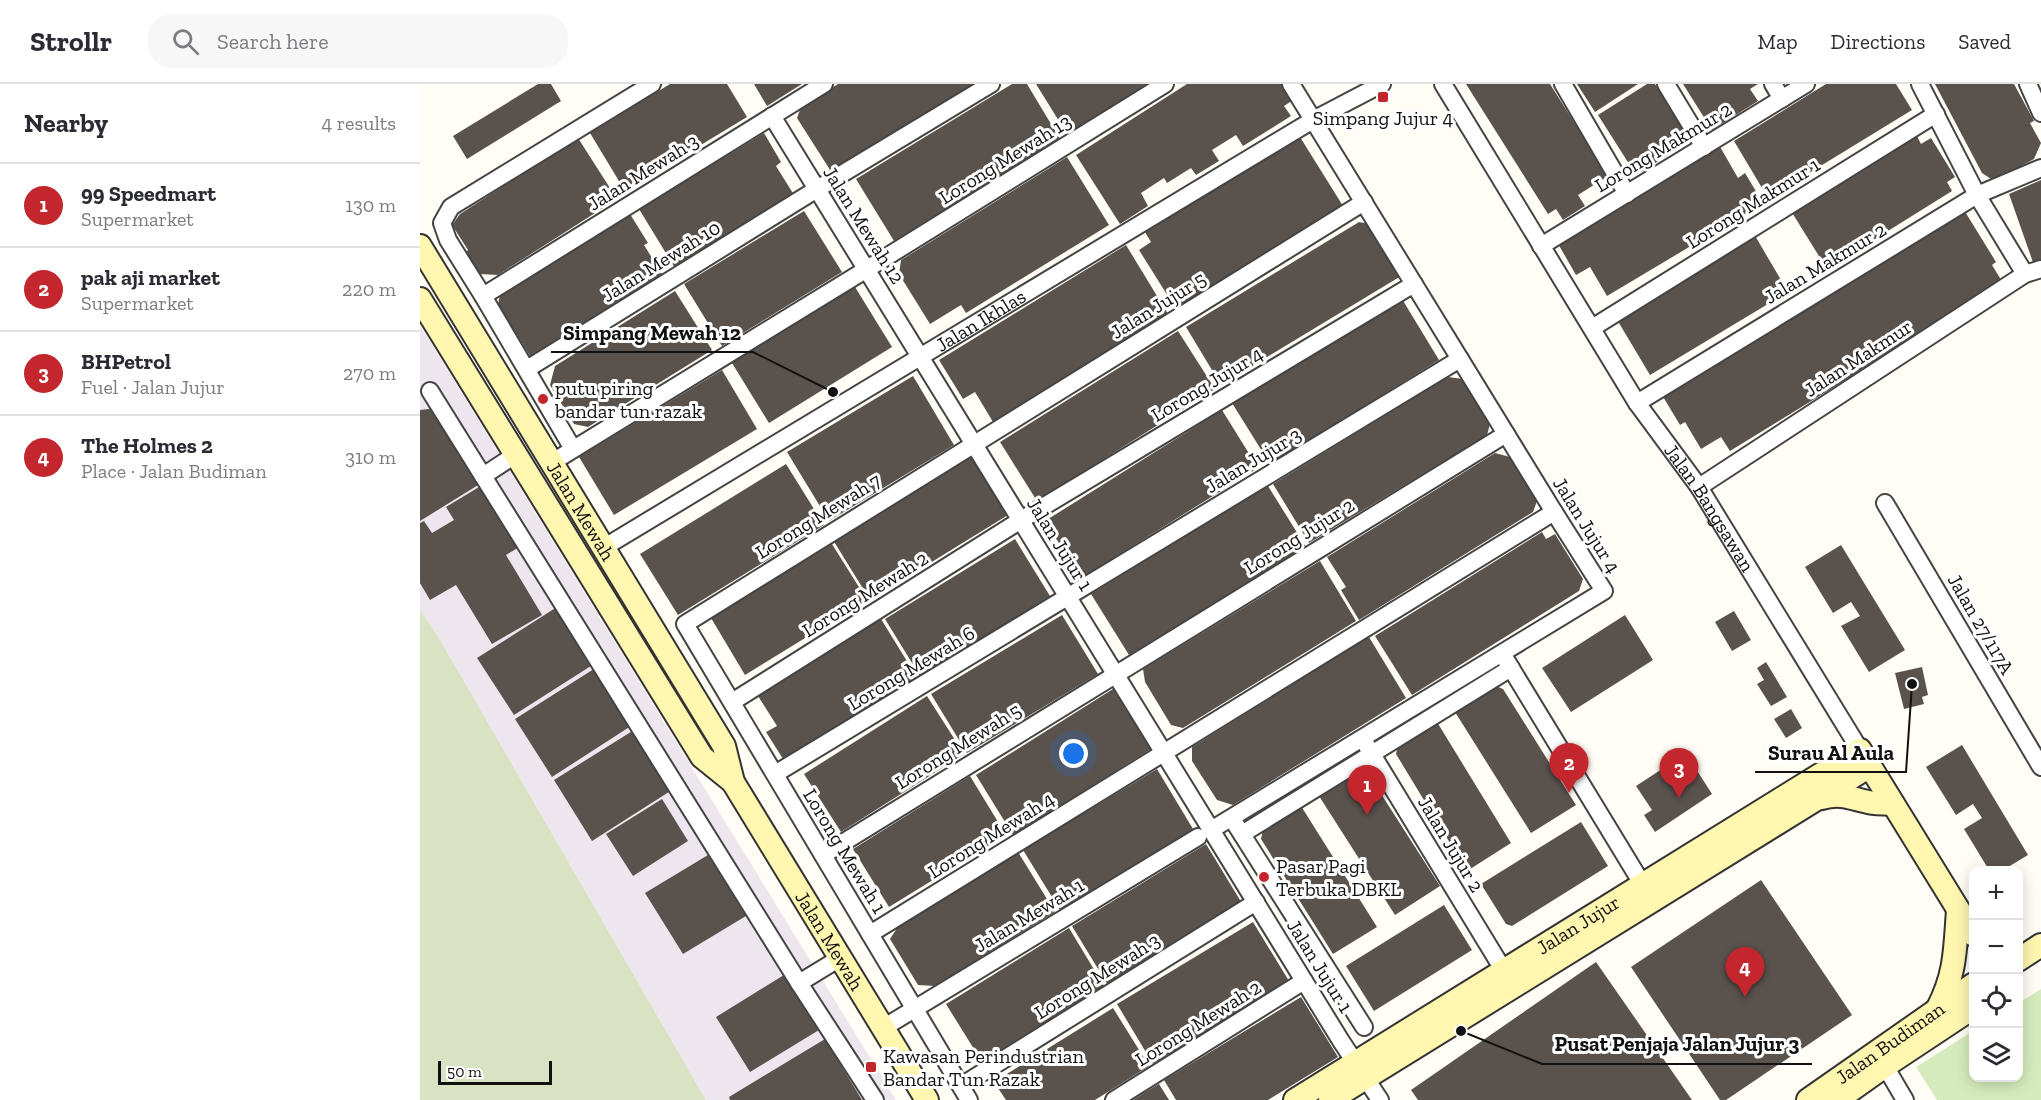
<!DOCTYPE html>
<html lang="en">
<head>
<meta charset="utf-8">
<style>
  body { margin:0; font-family:"Zilla Slab",serif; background:#f7f7f7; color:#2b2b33 }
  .controls { position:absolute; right:18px; bottom:18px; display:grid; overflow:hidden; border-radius:12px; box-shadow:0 3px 15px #0003 }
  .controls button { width:54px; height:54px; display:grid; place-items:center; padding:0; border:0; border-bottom:2px solid #e1e1e2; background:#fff; color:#2b2b33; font:30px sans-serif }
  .scale { position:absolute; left:18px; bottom:15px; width:114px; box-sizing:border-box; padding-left:6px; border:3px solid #111; border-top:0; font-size:16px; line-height:21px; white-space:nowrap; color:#111; -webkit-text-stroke:4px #fff; paint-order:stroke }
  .you { position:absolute; left:654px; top:670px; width:21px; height:21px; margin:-15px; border:4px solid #fff; border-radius:50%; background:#1a73e8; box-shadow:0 0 0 9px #1a73e833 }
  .badge { display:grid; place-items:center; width:39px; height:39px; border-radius:50%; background:#c4262e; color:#fff; font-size:20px; font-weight:700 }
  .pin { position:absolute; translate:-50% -50px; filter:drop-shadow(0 2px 3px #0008) }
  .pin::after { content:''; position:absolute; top:32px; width:21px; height:18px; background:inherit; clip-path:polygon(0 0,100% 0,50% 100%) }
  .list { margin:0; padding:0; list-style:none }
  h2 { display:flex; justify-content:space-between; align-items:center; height:78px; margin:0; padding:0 24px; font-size:26px }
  h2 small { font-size:20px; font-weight:400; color:#7c7c81 }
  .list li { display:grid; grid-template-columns:39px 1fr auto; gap:18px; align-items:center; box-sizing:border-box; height:84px; padding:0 24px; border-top:2px solid #e1e1e2 }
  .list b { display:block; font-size:22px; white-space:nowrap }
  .list p { margin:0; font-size:20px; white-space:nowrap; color:#7c7c81 }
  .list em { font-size:20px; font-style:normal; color:#7c7c81 }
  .icon { flex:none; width:33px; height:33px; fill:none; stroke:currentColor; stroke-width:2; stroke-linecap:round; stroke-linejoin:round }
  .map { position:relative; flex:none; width:1621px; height:1016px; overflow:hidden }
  header { display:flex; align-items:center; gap:36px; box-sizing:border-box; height:84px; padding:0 30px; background:#fff; border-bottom:2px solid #e1e1e2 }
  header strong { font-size:28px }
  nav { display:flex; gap:33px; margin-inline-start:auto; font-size:21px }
  .search { width:420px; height:54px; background:#f7f7f7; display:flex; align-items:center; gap:15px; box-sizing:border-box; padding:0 21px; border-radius:24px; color:#7c7c81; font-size:22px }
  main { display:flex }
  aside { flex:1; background:#fff }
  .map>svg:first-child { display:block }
  .industrial { fill:#eee6ef }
  .green { fill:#d5ebbd }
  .cemetery { fill:#d9e3c4 }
  .building { fill:#5a524d }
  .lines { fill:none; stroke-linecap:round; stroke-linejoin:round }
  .street-casing { stroke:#444; stroke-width:20 }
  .secondary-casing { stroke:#333; stroke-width:26 }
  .street { stroke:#fff; stroke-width:16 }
  .secondary { stroke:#fff6b0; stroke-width:22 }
  .poi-dot { fill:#c4262e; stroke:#fff; stroke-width:2 }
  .labels { text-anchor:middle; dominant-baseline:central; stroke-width:6; stroke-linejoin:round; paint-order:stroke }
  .poi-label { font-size:20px; fill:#111; stroke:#fff; text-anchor:start }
  .street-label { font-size:20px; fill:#111; stroke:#fff }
  .leader { fill:none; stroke:#111; stroke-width:2 }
  .callout-dot { fill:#111; stroke:#fff; stroke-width:2 }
  .callout-label { font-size:21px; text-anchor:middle; font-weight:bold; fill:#111; stroke:#fff; stroke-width:6; stroke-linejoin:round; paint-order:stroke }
</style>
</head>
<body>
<header>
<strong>Strollr</strong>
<div class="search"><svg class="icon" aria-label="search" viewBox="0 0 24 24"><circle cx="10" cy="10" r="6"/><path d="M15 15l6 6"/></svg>Search here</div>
<nav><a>Map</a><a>Directions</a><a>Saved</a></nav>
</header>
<main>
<aside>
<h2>Nearby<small>4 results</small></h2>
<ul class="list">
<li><span class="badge">1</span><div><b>99 Speedmart</b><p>Supermarket</p></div><em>130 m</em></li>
<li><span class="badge">2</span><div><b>pak aji market</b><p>Supermarket</p></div><em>220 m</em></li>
<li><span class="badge">3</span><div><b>BHPetrol</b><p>Fuel · Jalan Jujur</p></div><em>270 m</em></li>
<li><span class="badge">4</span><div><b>The Holmes 2</b><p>Place · Jalan Budiman</p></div><em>310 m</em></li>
</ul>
</aside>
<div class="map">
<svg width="1621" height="1016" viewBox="0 0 1621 1016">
  <rect width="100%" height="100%" fill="#fffdf5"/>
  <path class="industrial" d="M0 241 476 1016H286L19 554 0 526Z"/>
  <path class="green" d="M1621 905V1016H1517L1496 983 1553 947 1554 994H1598L1599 919Z"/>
  <path class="cemetery" d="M0 526 19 554 286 1016H0Z"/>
  <path class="building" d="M118 0H131L141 17 47 75 33 52Z
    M250 0H307L327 33 205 107 170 49Z
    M334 0H382L347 22Z
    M418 0H556L412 89 377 34 381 23Z
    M592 0H607L640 55 474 157 436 95Z
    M616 0H728L647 50Z
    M767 0H863L873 16 864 22 871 32 823 62 816 51 792 66 799 77 776 91 771 84 747 99 744 94 721 109 728 122 700 140 656 71Z
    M1046 0H1130L1188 92 1158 111 1165 122 1143 136 1136 125 1128 130Z
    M1157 0H1218L1175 28Z
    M1227 0H1235L1266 49 1264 61 1221 88 1211 83 1178 31Z
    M1263 0H1338L1330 5 1338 17 1292 46Z
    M1406 0H1476L1492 26 1348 114 1314 57Z
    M1515 0H1594L1614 37 1610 39 1621 59 1614 75 1574 97 1562 89Z
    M344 49 361 78 356 82 374 111 255 184 219 125Z
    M1496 50 1501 60 1511 54 1535 93 1527 98 1532 107 1407 185 1371 127Z
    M880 53 923 122 756 225 719 166 731 158 725 148Z
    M158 54 197 115 78 191 59 190 46 168 48 166 32 141 40 130Z
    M1299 61 1318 94 1325 89 1343 119 1187 212 1170 183 1156 191 1137 158Z
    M647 73 689 141 546 229 541 221 510 240 479 190 481 176Z
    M1621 96V182L1615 184 1589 110Z
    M1544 126 1576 178 1572 181 1583 199 1310 367 1301 353 1281 365 1265 338 1260 341 1242 311Z
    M384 127 422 188 302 262 264 200Z
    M210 130 228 159 224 161 242 190 110 272 78 220 80 211Z
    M939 138 950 140 981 192 801 301 766 243Z
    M1334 150 1368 208 1230 291 1196 234Z
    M706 161 748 230 573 338 555 308 543 315 519 276Z
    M435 203 472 263 349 339 312 279Z
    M255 207 292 266 168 343 154 340 130 301 135 282Z
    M982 215 1019 276 850 380 812 319Z
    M758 247 795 305 617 417 580 358Z
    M302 286 337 345 194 431 159 373Z
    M493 292 534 361 409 437 367 368Z
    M1028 293 1043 295 1070 340 1067 351 889 459 853 400Z
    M17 324 63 398 0 437V326Z
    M802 326 838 384 661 494 625 437Z
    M1075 369 1090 373 1117 417 1113 428 939 536 921 506 926 503 907 473Z
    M551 371 588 431 450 516 413 456Z
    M366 380 404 441 258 531 220 470Z
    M64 400 101 462 86 471 122 531 72 560 36 501 10 516 0 499V439L4 437 12 449 34 436 26 423Z
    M848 402 886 463 709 571 671 510Z
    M1122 448 1126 455 1135 450 1148 471 1163 495 1159 507 992 611 955 552Z
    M595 455 630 512 500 592 465 535Z
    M412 460 447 516 325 591 291 534Z
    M1421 461 1485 566 1449 588 1421 542 1440 532 1431 518 1413 529 1385 483Z
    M900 477 936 537 763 644 751 641 725 598 723 585Z
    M137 523 174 580 94 631 57 574Z
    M1314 527 1331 556 1312 567 1295 538Z
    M642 531 678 590 547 669 511 610Z
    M1205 531 1233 576 1151 628 1122 584Z
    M461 535 498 595 365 678 346 648 357 642 338 612Z
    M949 553 986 614 813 721 797 716 772 677V663Z
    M1346 578 1367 613 1351 622 1337 600 1344 596 1337 584Z
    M177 583 214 640 132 693 95 635Z
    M1502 583 1508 611 1502 613 1504 620 1484 625 1475 589Z
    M1076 602 1083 605 1156 721 1111 749 1035 628Z
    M693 605 731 665 593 751 556 691Z
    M507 612 544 670 421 748 384 690Z
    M1371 625 1382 644 1366 654 1354 635Z
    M1017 638 1091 759 1047 787 976 670 978 662Z
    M214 646 252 706 172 757 134 696Z
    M1542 661 1608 771 1583 786H1569L1544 745 1562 734 1553 720 1536 731 1506 683Z
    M1262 672 1272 687 1276 685 1292 710 1235 748 1224 731 1232 726 1216 702Z
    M737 685 773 745 640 826 603 766Z
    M941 685 947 688 1020 802 975 831 899 712Z
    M550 692 586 751 469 823 433 765Z
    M242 715 268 757 213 792 186 750Z
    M881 722 957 843 913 870 841 755 843 746Z
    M1161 738 1188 782 1092 842 1086 840 1061 800Z
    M786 760 823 821 689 903 652 842Z
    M598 768 635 828 515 902 498 901 470 855 479 841Z
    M288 771 326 832 263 870 225 809Z
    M1341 796 1432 931 1306 1016H1300L1211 883Z
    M1024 821 1052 866 954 927 926 882Z
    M833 838 869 897 733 980 697 920Z
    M649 844 684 902 562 978 526 920Z
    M1176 878 1272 1016H998L991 1006Z
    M364 891 399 946 330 988 296 933Z
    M881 913 918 973 848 1016H756L744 996Z
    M693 924 729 982 675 1016H586L574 998Z
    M405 955 442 1016H310L309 1013Z
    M739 1000 749 1016H713L727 1007Z"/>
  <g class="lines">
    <g class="street-casing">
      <g id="street">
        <path id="s1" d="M1023 0 1217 319 1279 403 1440 666"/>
        <path d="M1143 0 1207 110"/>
        <path d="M1246 0 1284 63"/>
        <path d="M1353 0 1362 15"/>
        <path d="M1500 0 1557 111 1605 190"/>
        <path d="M1608 0 1621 29"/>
        <path d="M352 32 921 957 960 1016"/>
        <path d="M1121 162 1386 0"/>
        <path d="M63 212 404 0"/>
        <path d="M1172 244 1516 30"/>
        <path d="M107 285 397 105 571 0"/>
        <path d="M10 307 379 899 455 1016"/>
        <path d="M1217 319 1557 111 1621 84"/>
        <path d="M153 365 63 212 28 156 22 139 31 123 232 0"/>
        <path d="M131 379 447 185 745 0"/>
        <path d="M63 392 95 371"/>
        <path d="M1279 403 1605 190 1621 185"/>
        <path d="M1465 419 1621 683"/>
        <path id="s2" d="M183 464 893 36 962 0"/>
        <path d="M1086 576 1229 811"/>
        <path d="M312 618 601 436 994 200"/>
        <path d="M947 662 1084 887"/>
        <path d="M355 690 1040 275"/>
        <path d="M816 741 944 943"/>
        <path d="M791 746 1184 507 1134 428 871 0"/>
        <path d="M822 750 1091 584"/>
        <path d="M403 771 1086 350"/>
        <path d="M450 850 1134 428"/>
        <path d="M379 899 420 874"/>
        <path d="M463 944 778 753"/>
        <path d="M1465 982 1485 1016"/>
        <path d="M541 1002 836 818"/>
        <path d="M549 1016 265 540 944 118"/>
        <path d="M694 1016 884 897"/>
      </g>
    </g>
    <g class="secondary-casing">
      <g id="secondary">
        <path id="s3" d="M0 162 304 662 313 698 507 1016"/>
        <path d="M0 215 282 673 313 698"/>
        <path d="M1402 714C1423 708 1434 716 1453 719 1460 720 1466 719 1473 720"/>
        <path d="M1598 876 1621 861"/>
        <path d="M1518 924C1536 889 1535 865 1538 826"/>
        <path id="s4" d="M875 1016 1440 666 1554 851"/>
        <path d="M910 1016 1450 682"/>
        <path id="s5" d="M1388 1016 1554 900"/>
        <path d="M1417 1016 1465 982 1554 923"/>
      </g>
    </g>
    <use href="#street" class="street"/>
    <use href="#secondary" class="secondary"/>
  </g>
  <g class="poi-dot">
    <rect x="957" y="7" width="12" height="12" rx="3"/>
    <circle cx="123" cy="315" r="6"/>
    <circle cx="844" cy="793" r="6"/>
    <rect x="445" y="977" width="12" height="12" rx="3"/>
  </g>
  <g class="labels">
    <g class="poi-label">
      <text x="963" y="34" text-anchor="middle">Simpang Jujur 4</text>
      <text x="135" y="304">putu piring<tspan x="135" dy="23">bandar tun razak</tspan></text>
      <text x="856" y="782">Pasar Pagi<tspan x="856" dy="23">Terbuka DBKL</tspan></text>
      <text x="463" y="972">Kawasan Perindustrian<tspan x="463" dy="23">Bandar Tun Razak</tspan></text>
    </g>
    <g class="street-label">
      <text transform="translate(1243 63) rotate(-31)">Lorong Makmur 2</text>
      <text transform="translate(585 75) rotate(-32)">Lorong Mewah 13</text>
      <text transform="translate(223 88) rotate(-32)">Jalan Mewah 3</text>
      <text transform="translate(1333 119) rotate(-32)">Lorong Makmur 1</text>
      <text transform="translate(444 141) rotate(58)">Jalan Mewah 12</text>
      <text transform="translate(241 177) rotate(-32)">Jalan Mewah 10</text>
      <text transform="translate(1405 179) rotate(-31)">Jalan Makmur 2</text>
      <text transform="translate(738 221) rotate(-32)">Jalan Jujur 5</text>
      <text stroke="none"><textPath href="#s2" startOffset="441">Jalan Ikhlas</textPath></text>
      <text transform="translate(1438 274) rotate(-33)">Jalan Makmur</text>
      <text transform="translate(787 300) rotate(-31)">Lorong Jujur 4</text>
      <text transform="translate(833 376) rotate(-31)">Jalan Jujur 3</text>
      <text stroke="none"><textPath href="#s1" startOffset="501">Jalan Bangsawan</textPath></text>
      <text stroke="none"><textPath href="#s3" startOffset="310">Jalan Mewah</textPath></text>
      <text transform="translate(398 432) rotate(-32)">Lorong Mewah 7</text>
      <text transform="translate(1167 441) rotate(58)">Jalan Jujur 4</text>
      <text transform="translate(879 452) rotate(-32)">Lorong Jujur 2</text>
      <text transform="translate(640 460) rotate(58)">Jalan Jujur 1</text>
      <text transform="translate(445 510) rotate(-32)">Lorong Mewah 2</text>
      <text transform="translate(1561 540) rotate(60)">Jalan 27/117A</text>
      <text transform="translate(491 584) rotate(-31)">Lorong Mewah 6</text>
      <text transform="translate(538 662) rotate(-32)">Lorong Mewah 5</text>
      <text transform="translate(571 751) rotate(-32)">Lorong Mewah 4</text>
      <text transform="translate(1031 760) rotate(59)">Jalan Jujur 2</text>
      <text transform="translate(425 767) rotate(59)">Lorong Mewah 1</text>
      <text transform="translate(609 831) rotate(-31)">Jalan Mewah 1</text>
      <text stroke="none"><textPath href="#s4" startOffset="333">Jalan Jujur</textPath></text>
      <text stroke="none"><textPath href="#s3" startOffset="808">Jalan Mewah</textPath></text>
      <text transform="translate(900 882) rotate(58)">Jalan Jujur 1</text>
      <text transform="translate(677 892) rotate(-32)">Lorong Mewah 3</text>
      <text transform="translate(778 939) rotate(-32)">Lorong Mewah 2</text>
      <text stroke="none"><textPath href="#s5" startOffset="100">Jalan Budiman</textPath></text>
    </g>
  </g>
  <path class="leader" d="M413 308L333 268H131M1492 600L1486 688H1335M1041 947L1122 980H1392"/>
  <g class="callout-dot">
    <circle cx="413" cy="308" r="6"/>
    <circle cx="1492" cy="600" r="6"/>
    <circle cx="1041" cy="947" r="6"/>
  </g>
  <g class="callout-label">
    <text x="232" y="256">Simpang Mewah 12</text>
    <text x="1411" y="676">Surau Al Aula</text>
    <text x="1257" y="967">Pusat Penjaja Jalan Jujur 3</text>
  </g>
</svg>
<div class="controls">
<button>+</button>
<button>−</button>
<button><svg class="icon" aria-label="locate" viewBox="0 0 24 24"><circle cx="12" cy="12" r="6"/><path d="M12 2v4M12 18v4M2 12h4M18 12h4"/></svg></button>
<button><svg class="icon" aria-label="layers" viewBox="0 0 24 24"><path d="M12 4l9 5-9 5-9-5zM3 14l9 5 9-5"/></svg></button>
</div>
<div class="scale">50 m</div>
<div class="you"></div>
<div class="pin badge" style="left:947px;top:731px">1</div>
<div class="pin badge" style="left:1149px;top:709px">2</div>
<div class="pin badge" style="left:1259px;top:714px">3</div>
<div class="pin badge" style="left:1325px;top:913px">4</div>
</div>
</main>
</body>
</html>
